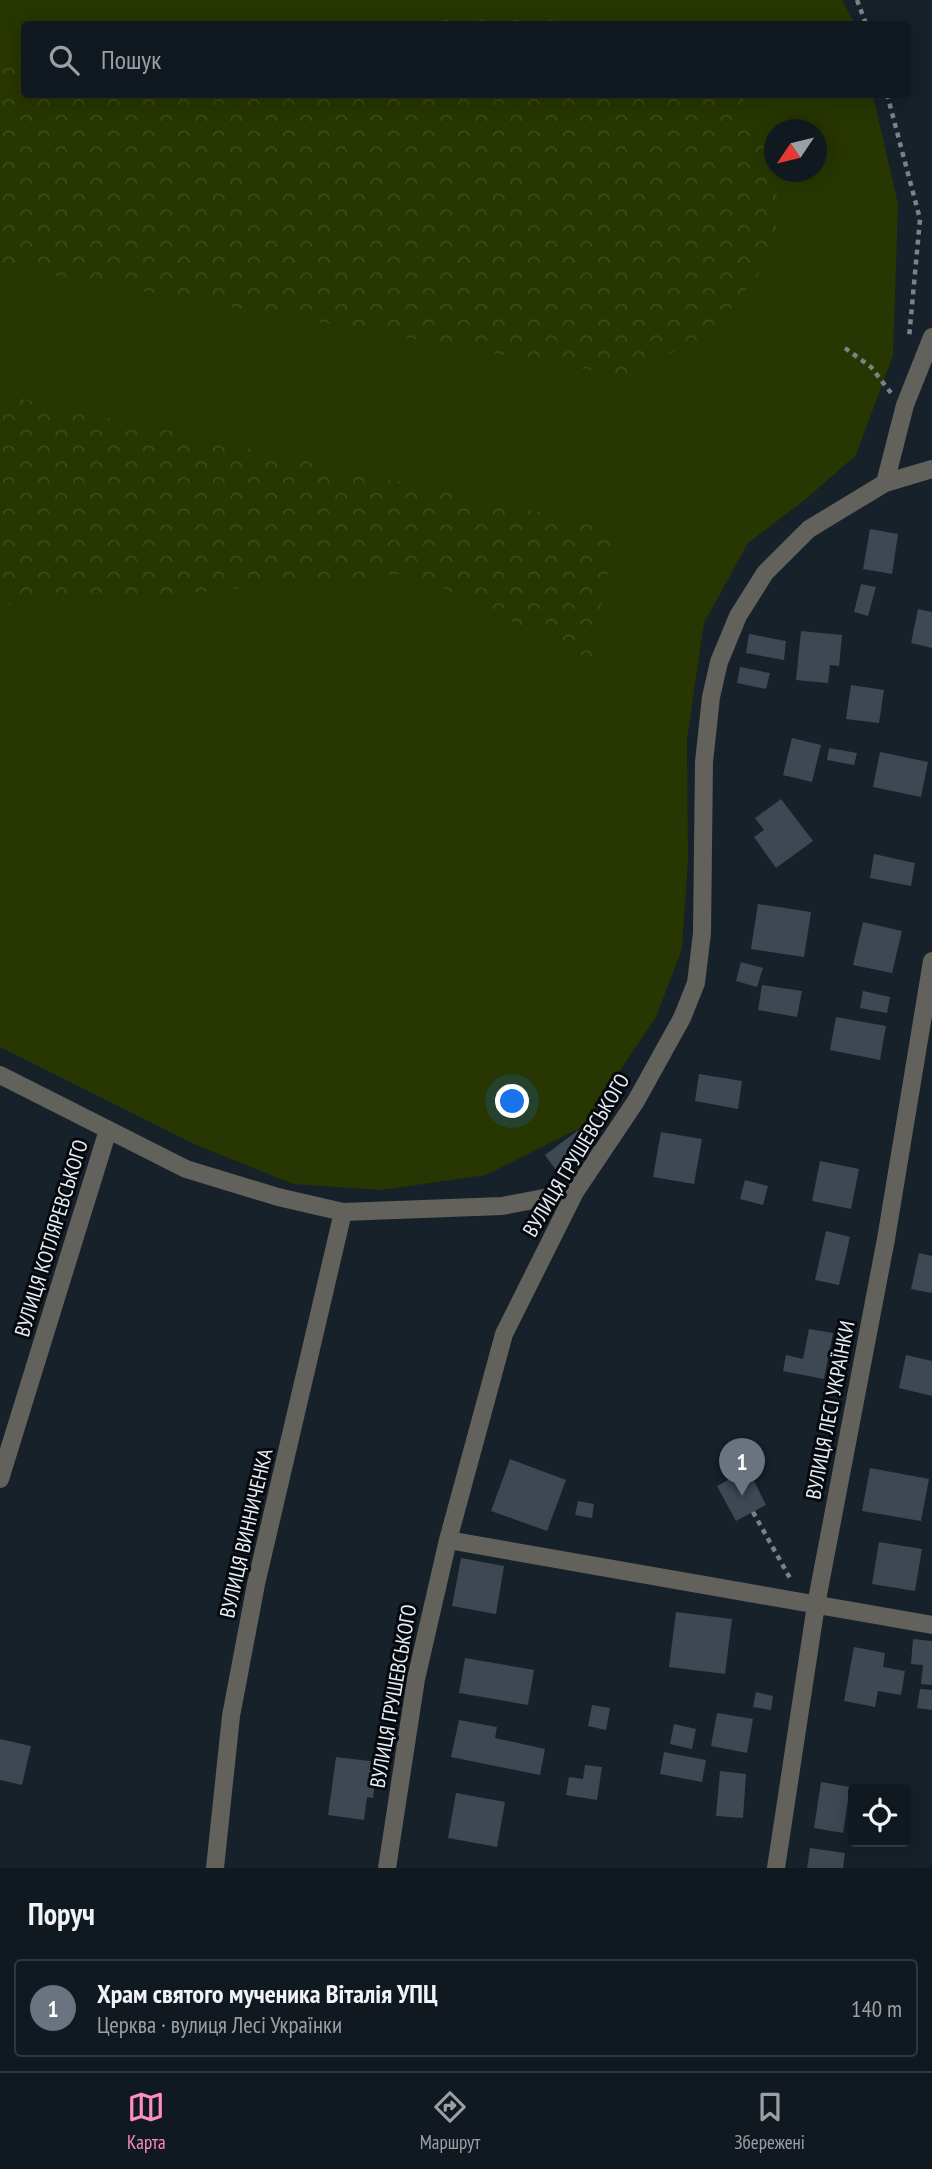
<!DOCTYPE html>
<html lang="uk">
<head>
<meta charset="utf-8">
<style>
  body { margin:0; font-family:"PT Sans Narrow",sans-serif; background:#1a2229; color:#f1f3f6 }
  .controls { position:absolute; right:21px; bottom:21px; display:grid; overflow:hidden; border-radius:7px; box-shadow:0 4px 18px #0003 }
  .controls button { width:63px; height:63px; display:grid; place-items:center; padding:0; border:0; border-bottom:2px solid #30383e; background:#111920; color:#f1f3f6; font:35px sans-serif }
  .compass { position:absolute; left:764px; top:119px; width:63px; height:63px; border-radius:50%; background:#111920; box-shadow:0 4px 18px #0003; rotate:235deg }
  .you { position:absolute; left:513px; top:1102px; width:24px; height:24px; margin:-18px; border:5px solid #fff; border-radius:50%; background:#1a73e8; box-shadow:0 0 0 10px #1a73e833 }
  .badge { display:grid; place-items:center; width:46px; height:46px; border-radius:50%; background:#fd8ebf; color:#fff; font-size:23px; font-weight:700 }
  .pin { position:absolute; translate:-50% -58px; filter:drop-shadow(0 2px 4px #0008) }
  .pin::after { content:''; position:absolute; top:37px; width:24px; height:21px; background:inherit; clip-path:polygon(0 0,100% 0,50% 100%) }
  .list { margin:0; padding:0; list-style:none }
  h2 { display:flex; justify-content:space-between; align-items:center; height:91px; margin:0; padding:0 28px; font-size:30px }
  h2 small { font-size:23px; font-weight:400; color:#9ca0a5 }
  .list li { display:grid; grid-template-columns:46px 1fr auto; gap:21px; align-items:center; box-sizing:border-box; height:98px; margin:0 14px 14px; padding:0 14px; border:2px solid #30383e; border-radius:7px }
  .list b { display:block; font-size:26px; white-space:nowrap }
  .list p { margin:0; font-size:23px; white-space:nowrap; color:#9ca0a5 }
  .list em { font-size:23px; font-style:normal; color:#9ca0a5 }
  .icon { flex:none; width:38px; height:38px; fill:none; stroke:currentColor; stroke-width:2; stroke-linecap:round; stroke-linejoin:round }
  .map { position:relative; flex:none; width:932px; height:1868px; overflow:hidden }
  .search { position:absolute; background:#111920; box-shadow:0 4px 18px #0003; left:21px; right:21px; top:21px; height:77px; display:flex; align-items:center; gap:18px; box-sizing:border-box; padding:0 24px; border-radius:7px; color:#9ca0a5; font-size:26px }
  .sheet { height:203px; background:#111920 }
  nav { display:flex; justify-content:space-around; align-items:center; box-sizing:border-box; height:98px; border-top:2px solid #30383e; background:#111920; font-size:19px; color:#9ca0a5 }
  nav a { display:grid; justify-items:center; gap:4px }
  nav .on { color:#fd8ebf }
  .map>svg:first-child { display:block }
  .grass { fill:#283601; fill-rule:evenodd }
  .forest { fill:url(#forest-crowns) }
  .building { fill:#3d4852 }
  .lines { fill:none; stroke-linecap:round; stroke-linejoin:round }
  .path { stroke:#7a838a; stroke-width:4.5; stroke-dasharray:5 5; stroke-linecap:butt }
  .minor { stroke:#63615b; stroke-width:18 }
  .labels { text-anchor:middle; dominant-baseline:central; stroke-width:6; stroke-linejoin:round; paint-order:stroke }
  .street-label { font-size:21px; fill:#e6edf3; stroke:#060a0e }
</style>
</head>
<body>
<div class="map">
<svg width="932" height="1868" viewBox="0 0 932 1868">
  <defs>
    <pattern id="forest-crowns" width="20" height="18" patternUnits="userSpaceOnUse" patternTransform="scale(1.75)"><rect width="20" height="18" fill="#283601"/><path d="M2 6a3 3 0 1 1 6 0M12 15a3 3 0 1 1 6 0" fill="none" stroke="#3d4a1a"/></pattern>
  </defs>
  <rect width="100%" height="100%" fill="#17212a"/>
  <path class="grass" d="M0 0H842L855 24H24V94L873 95 898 204 893 355 856 455 806 499 748 543 704 623 687 739 688 859 682 949 656 1017 582 1127 486 1175 381 1190 293 1184 196 1145 0 1047ZM774 130H816V172H774Z"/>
  <path class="forest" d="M490 14 618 24H379Z
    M24 57V94L742 95 774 156V172H777L776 253 711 333 624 376 0 266V59Z
    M0 394 616 529 591 660 412 573 124 599 0 604Z"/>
  <path class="building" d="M870 529 898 534 892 574 863 569Z
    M861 584 876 587 868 616 854 612Z
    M918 609 932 612V648L911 643Z
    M801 631 842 635 839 666 830 665 828 683 796 680Z
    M749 634 786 641 784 660 746 653Z
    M740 667 770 673 766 689 737 683Z
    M851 685 884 690 879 723 846 719Z
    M792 738 821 745 812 782 783 775Z
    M829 748 857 753 854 765 827 760Z
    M880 752 928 762 921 797 873 787Z
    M781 799 813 841 776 868 754 837 764 830 755 818Z
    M874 854 915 863 911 886 870 878Z
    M758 904 811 912 804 957 751 949Z
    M863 922 902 931 892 973 853 965Z
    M741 962 763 968 757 987 736 981Z
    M762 985 802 991 797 1017 758 1010Z
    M863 991 890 997 887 1013 860 1008Z
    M836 1017 886 1026 880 1060 830 1050Z
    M699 1074 742 1081 738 1109 695 1101Z
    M581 1128 597 1150 561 1177 545 1155Z
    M661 1132 702 1139 694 1184 653 1177Z
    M820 1161 859 1169 851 1209 812 1201Z
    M745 1180 768 1186 763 1205 740 1199Z
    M826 1231 850 1237 839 1285 815 1280Z
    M919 1253 932 1256V1293L911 1289Z
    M809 1329 833 1333 824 1379 783 1371 786 1355 803 1359Z
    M906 1355 932 1361V1396L899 1388Z
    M510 1459 566 1480 547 1531 491 1511Z
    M870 1468 929 1479 921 1521 862 1511Z
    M748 1469 766 1505 736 1521 717 1486Z
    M578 1501 594 1504 592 1518 575 1515Z
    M879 1542 922 1549 915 1591 872 1584Z
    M461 1558 504 1566 496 1614 452 1606Z
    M676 1612 732 1619 725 1674 669 1667Z
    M913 1639 932 1641V1685L921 1684 923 1665 911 1664Z
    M854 1647 885 1653 883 1667 905 1671 901 1695 878 1691 875 1707 844 1701Z
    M465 1658 534 1670 528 1705 459 1693Z
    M920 1689 932 1690V1710L917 1708Z
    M756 1692 773 1696 771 1710 753 1707Z
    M592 1705 610 1708 606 1730 588 1726Z
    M717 1713 753 1719 747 1753 711 1746Z
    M459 1720 497 1727 495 1738 545 1749 540 1775 451 1757Z
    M674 1724 696 1729 692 1749 670 1744Z
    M0 1739 31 1746 22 1785 0 1780Z
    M664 1752 706 1760 702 1782 660 1774Z
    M336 1757 378 1762 373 1798 367 1797 364 1820 328 1815Z
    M585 1765 602 1767 597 1800 566 1795 569 1777 583 1779Z
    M720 1771 746 1774 743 1818 716 1816Z
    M821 1782 850 1787 843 1833 814 1828Z
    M456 1793 505 1802 497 1847 448 1838Z
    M810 1848 845 1853 843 1868H807Z"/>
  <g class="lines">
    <path class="path" d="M857 0 866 24
      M887 94 920 219 909 338
      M845 348 871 367 891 393
      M753 1512 791 1580"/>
    <path class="minor" d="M885 483 905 405 932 337
      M0 1075 186 1169 278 1197 343 1212 502 1206 575 1192
      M0 1479 108 1130
      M448 1540 932 1625
      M215 1868 231 1716 256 1584 343 1212
      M387 1868 416 1679 448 1540 504 1334 575 1192 636 1101 682 1018 696 983 702 933 704 762 711 697 719 662 738 616 765 573 809 529 885 483 932 469
      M776 1868 816 1605 886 1239 932 961"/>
  </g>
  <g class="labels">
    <g class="street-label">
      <text transform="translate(576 1155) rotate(-59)">ВУЛИЦЯ ГРУШЕВСЬКОГО</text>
      <text transform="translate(51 1238) rotate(-73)">ВУЛИЦЯ КОТЛЯРЕВСЬКОГО</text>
      <text transform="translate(830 1410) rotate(-79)">ВУЛИЦЯ ЛЕСІ УКРАЇНКИ</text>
      <text transform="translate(246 1533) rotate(-77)">ВУЛИЦЯ ВИННИЧЕНКА</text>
      <text transform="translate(393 1696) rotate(-80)">ВУЛИЦЯ ГРУШЕВСЬКОГО</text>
    </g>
  </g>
</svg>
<div class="controls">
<button><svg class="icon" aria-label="locate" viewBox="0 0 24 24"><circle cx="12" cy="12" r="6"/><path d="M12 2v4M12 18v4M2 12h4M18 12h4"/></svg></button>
</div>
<svg class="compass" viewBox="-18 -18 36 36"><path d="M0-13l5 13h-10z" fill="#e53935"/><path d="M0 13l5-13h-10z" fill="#9ca0a5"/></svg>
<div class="you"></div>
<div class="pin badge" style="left:742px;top:1496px;background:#6b7280">1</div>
<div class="search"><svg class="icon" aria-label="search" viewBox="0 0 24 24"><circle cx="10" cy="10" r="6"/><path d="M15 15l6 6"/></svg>Пошук</div>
</div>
<section class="sheet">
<h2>Поруч<small></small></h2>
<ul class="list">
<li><span class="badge" style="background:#6b7280">1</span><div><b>Храм святого мученика Віталія УПЦ</b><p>Церква · вулиця Лесі Українки</p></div><em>140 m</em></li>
</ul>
</section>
<nav>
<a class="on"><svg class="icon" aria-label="map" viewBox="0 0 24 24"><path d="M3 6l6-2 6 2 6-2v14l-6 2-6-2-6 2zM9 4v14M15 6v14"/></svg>Карта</a>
<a><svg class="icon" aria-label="directions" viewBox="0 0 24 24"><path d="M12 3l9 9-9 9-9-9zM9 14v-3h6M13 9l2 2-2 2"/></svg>Маршрут</a>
<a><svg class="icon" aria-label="saved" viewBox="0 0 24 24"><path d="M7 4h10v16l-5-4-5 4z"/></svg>Збережені</a>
</nav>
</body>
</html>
